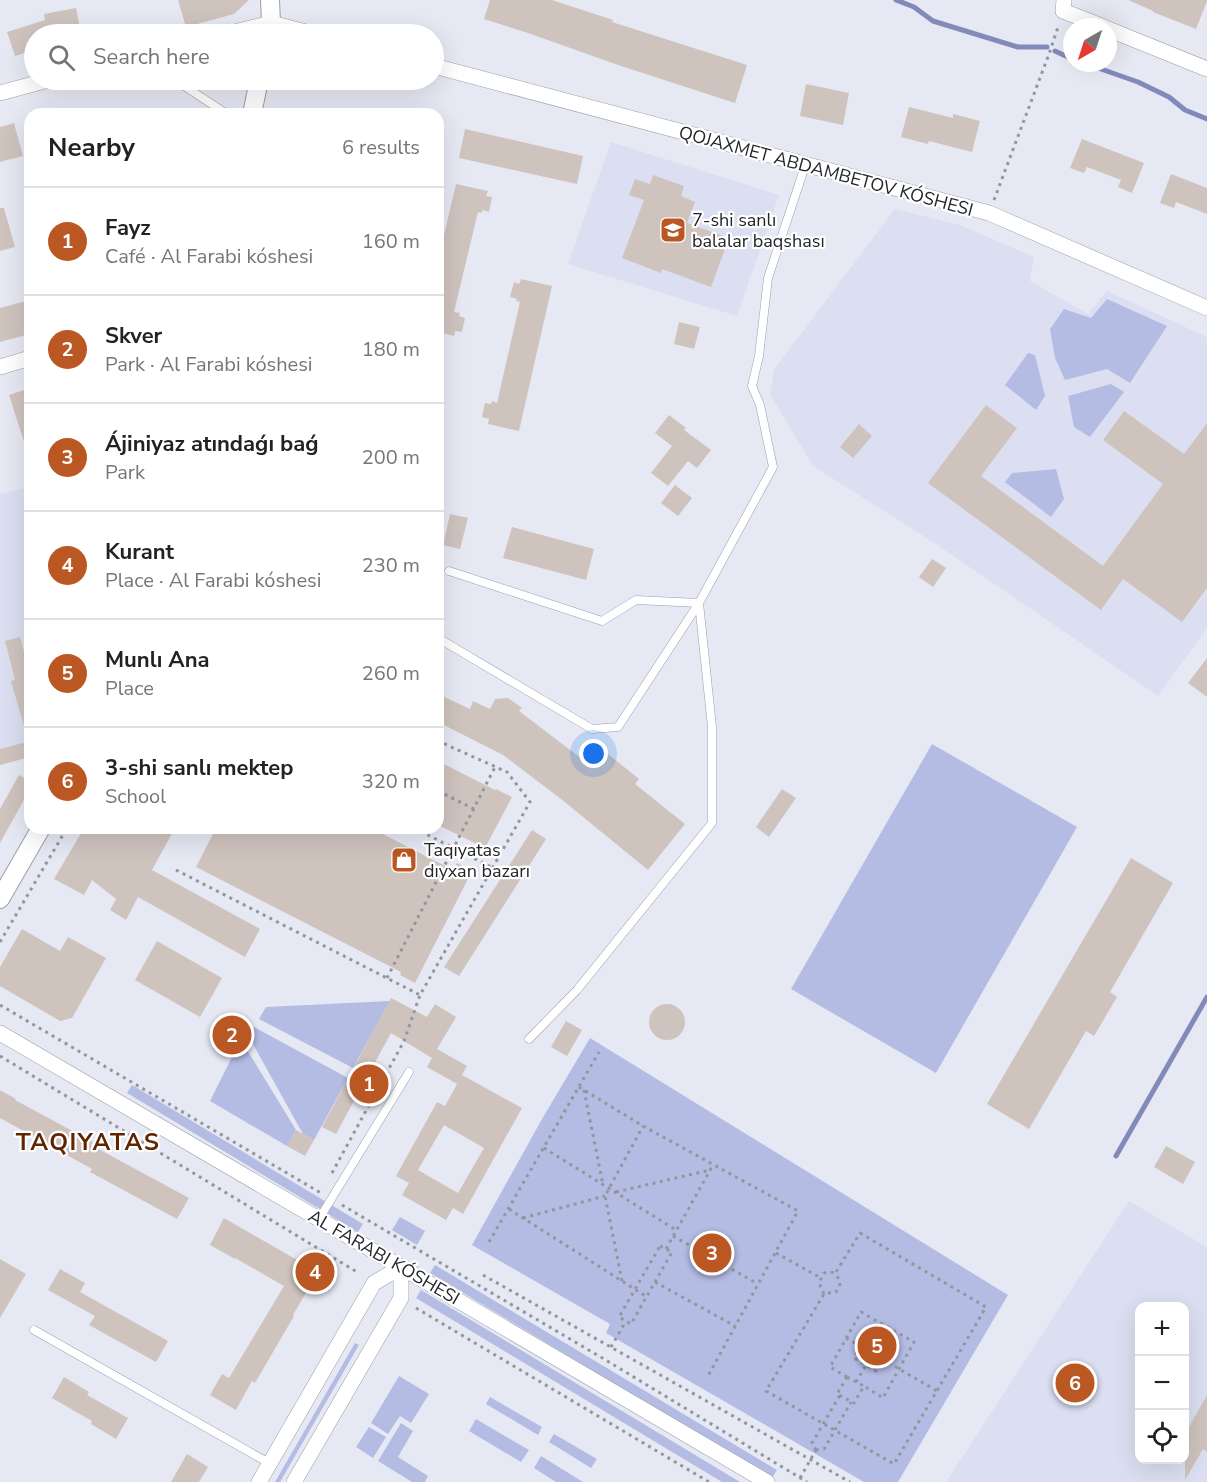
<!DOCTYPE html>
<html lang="en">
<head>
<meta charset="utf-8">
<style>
  body { margin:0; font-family:"Nunito Sans",sans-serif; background:#f6f6f6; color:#222 }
  .controls { position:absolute; right:18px; bottom:18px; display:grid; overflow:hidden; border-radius:12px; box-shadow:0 6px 24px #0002 }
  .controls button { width:54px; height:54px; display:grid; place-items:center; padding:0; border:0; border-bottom:2px solid #e0e0e0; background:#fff; color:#222; font:30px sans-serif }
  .compass { position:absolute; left:1063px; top:18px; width:54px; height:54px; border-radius:50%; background:#fff; box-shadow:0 6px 24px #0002; rotate:219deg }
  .you { position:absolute; left:594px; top:754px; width:21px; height:21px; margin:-15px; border:4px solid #fff; border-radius:50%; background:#1a73e8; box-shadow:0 0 0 9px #1a73e833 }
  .badge { display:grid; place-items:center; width:39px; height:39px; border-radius:50%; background:#bb5723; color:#fff; font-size:20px; font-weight:700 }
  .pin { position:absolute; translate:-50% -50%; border:3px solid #fff; box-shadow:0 2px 6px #0006 }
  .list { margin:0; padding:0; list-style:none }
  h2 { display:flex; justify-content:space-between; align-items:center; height:78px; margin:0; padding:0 24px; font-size:26px }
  h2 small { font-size:20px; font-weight:400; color:#767676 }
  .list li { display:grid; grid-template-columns:39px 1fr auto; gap:18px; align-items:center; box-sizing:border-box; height:108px; padding:0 24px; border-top:2px solid #e0e0e0 }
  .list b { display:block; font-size:22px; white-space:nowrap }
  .list p { margin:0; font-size:20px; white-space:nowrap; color:#767676 }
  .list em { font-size:20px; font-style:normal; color:#767676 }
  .icon { flex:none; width:33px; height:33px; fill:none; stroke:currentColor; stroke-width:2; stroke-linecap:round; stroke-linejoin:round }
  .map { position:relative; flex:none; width:1207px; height:1482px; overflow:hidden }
  .search { position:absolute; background:#fff; box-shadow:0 6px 24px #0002; left:24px; top:24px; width:420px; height:66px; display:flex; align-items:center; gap:15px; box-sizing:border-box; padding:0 21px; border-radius:33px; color:#767676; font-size:22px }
  .panel { position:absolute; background:#fff; box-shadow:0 6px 24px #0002; left:24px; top:108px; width:420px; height:726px; border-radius:18px }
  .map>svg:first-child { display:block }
  .built { fill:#dbdff1; fill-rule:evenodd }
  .green { fill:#b4bce4 }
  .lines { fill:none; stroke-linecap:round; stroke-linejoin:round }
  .stream { stroke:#828aba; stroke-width:5 }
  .building { fill:#cfc3be; fill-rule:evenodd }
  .service-casing { stroke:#9c9ea8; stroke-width:9 }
  .minor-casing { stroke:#9c9ea8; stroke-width:16 }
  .tertiary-casing { stroke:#9c9ea8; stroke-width:20 }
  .path { stroke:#94969e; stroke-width:3; stroke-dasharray:3 4.5; stroke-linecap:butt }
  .service { stroke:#fff; stroke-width:8 }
  .minor { stroke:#fff; stroke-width:15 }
  .tertiary { stroke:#fff; stroke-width:18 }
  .labels { text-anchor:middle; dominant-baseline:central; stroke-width:4.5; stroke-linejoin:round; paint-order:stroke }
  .street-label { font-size:18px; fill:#242528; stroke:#fff }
  .poi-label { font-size:18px; fill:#242528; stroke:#fff; text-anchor:start }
  .district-label { font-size:24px; font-weight:bold; letter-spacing:1.5px; fill:#612300; stroke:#fff }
</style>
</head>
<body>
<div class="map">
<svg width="1207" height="1482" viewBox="0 0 1207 1482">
  <rect width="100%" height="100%" fill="#e6e9f4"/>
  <path class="built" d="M611 142 779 195 737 316 568 264Z
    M895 209 960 225 1034 257 1030 281 1088 314 1107 291 1207 337V628L1158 696 933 542 813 466 770 394 774 370Z
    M25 488 30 504V741L0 749V494Z
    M1129 1201 1207 1247V1482H946ZM1140 1306H1184V1460H1140Z"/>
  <path class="green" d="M1107 299 1167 326 1130 383 1107 369 1065 380 1055 358 1050 329 1064 309 1091 318Z
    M1028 353 1035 355 1045 396 1036 410 1005 385Z
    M1111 384 1124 392 1090 437 1074 427 1068 396Z
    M1056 469 1064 499 1051 517 1005 482 1012 473Z
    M932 744 1077 827 936 1073 791 989Z
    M390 1001 353 1068 259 1019 266 1007Z
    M254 1027 348 1078 314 1140 303 1134 249 1037Z
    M590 1038 1008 1295 898 1482H864L606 1333 610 1324 472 1245 542 1119Z
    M239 1043 244 1045 296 1130 287 1146 210 1101Z
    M132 1085 363 1224 358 1232 127 1093Z
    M400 1217 425 1231 417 1245 392 1230Z
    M435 1265 777 1470 772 1478 430 1273Z
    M421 1290 740 1482H722L416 1298Z
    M355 1343 359 1345 280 1482H275Z
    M399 1376 429 1394 411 1423 400 1416 388 1434 371 1423Z
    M490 1397 542 1427 538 1435 486 1404Z
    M476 1419 529 1450 521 1462 469 1431Z
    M401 1423 413 1431 398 1457 428 1476 425 1482H412L378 1461Z
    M369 1427 386 1437 373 1458 356 1447Z
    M554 1434 597 1459 591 1468 549 1442Z
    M541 1456 583 1482H556L534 1468Z"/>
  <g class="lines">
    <path class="stream" d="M896 0 914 7 933 21 1018 47H1047
      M1055 51 1072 59
      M1084 63 1138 82 1169 97 1185 110 1207 119
      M1116 1156 1207 997"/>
  </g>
  <path class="building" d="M178 0H249L234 14 186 27Z
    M490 0H552L613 20 612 22 747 65 735 103 618 65 528 33 484 19Z
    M1128 0H1207V1L1196 29 1153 12V11Z
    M76 8 81 34H34V50L15 56 7 32 45 20 44 14Z
    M806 84 849 93 843 125 800 116Z
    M909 107 953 118V114L980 121 972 152 929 141 928 144 901 137Z
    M14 123 23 156 0 162V127Z
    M465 129 583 156 577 184 459 158Z
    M1082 139 1144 163 1132 193 1118 187 1121 180 1087 167 1084 173 1070 168Z
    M1171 174 1207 188V214L1176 202 1174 208 1160 203Z
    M653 175 684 186 681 196 695 202 687 223 729 238 711 287 662 269 661 273 622 258 644 200 629 195 635 179 650 184Z
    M456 184 488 191 486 196 492 197 489 212 482 210V213L478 212 454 312 460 313 459 316 465 318 462 332 455 331 454 336 438 332V261Z
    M0 208H4L15 247 0 251Z
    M521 279 552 286 519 431 488 424 489 419 482 417 485 403 491 404 492 401 497 403 520 302 516 301 517 299 510 297 514 282 519 284Z
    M30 300V334L0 342V308Z
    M679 322 700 327 694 349 674 344Z
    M30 388V451H27L9 395Z
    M986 405 1017 428 981 476 1103 566 1163 484 1103 440 1124 411 1184 454 1207 423V588L1182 622 1123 579 1101 610 928 483Z
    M669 415 686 428 684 430 711 450 697 468 688 461 668 486 651 473 672 446 655 433Z
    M859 424 872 436 853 458 840 447Z
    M675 485 692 498 678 516 661 503Z
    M450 514 468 518 460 549 443 545Z
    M512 527 594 549 586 580 503 558Z
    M932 559 946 568 933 587 919 577Z
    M20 637 30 674V733H26L11 681 15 680 5 641Z
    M1207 658V697L1188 683Z
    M438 694 470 709 473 701 490 709 495 699 508 698 522 708 519 711 590 765 603 750 639 779 635 784 685 824 648 870 561 799 503 755 438 722Z
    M30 741V757L0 765V749Z
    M438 761 495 790 496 789 512 797 485 848 438 825Z
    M19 775 30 781V789L0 843V809Z
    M782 789 796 798 769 837 756 827Z
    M84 828H175L152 870 260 929 245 957 138 897 126 920 110 910 116 899 92 880 84 895 54 879Z
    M216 828H371L453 870 457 863 472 871 415 983 400 975 401 972 196 867Z
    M532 830 546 839 459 976 444 967Z
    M1131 858 1173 883 1110 992 1117 997 1094 1036 1086 1031 1029 1129 987 1104Z
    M22 929 60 951 68 937 106 958 72 1018 60 1021 0 986V967Z
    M157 941 222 978 200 1017 135 980Z
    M391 998 427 1017 435 1004 456 1017 437 1049 467 1066 457 1084 427 1067 432 1058 391 1033 336 1134 322 1127Z
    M649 1022a18 18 0 1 1 36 0a18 18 0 1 1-36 0Z
    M566 1021 582 1030 567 1056 551 1047Z
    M462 1075 522 1108 463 1214 453 1208 446 1220 402 1195 409 1183 396 1176 437 1102 445 1106ZM444 1125 484 1148 458 1193 418 1170Z
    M0 1090 16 1099 15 1100 93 1142 91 1145 189 1198 177 1219 90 1172 92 1169 0 1118Z
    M296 1130 314 1140 305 1156 287 1146Z
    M1166 1146 1195 1162 1183 1184 1154 1167Z
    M224 1218 318 1272 293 1315 294 1316 255 1383 252 1381 236 1410 210 1395 222 1374 229 1378 284 1286 235 1258V1259L210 1245Z
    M0 1259 26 1274 0 1318Z
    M60 1269 85 1283 80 1292 168 1341 156 1362 89 1325 95 1316 48 1290Z
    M64 1377 89 1392 87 1395 128 1418 116 1439 91 1424 92 1421 52 1398Z
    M1207 1395V1452L1203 1449 1185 1480V1434Z
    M187 1454 208 1467 199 1482H171Z"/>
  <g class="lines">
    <g class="service-casing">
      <path id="service" d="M175 80 227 114
        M449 571 602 621 636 600 699 603 712 727V823L577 990 529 1039
        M438 638 592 729 618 727 699 603 773 467 760 405 752 386 759 356 768 278 805 166
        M319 1219 409 1072
        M34 1330 269 1463"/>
    </g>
    <g class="minor-casing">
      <path id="minor" d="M1064 0 1063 11 1104 27
        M1108 29 1207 69
        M226 34 271 23 314 34
        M434 66 989 213 1207 308
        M0 93 48 80
        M0 367 30 358
        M0 1033 401 1267 767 1482
        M259 1482 374 1283 401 1267
        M294 1482 401 1298V1267"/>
    </g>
    <g class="tertiary-casing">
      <path id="tertiary" d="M268 34 271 23 270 0
        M252 114 259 80
        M0 899 41 828"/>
    </g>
    <path class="path" d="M994 200 1049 54 1058 27
      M438 791 474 809
      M414 828 493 868
      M176 870 420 995
      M0 942 67 828
      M387 978 495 767
      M0 1005 321 1193
      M0 1056 357 1272
      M579 1087 643 1126 798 1211 708 1376
      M584 1090 603 1185
      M544 1148 676 1230
      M332 1173 404 1041 420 995 530 802 507 772 438 741
      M616 1192 710 1170
      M342 1205 604 1359 807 1482
      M509 1209 647 1297
      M523 1218 605 1196
      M860 1233 986 1307 894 1464 766 1391 824 1294 836 1292 840 1284 836 1272Z
      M673 1236 758 1284
      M489 1242 599 1052
      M660 1246 672 1252 631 1324 619 1317Z
      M666 1249 713 1165
      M776 1253 821 1278
      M483 1275 850 1482
      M622 1281 605 1196 643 1126
      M655 1282 735 1326
      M824 1294 819 1283 824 1273 836 1272
      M416 1308 709 1482
      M867 1334 889 1346 876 1371 854 1358Z
      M846 1338 860 1346
      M880 1341 887 1327
      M611 1347 626 1321
      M882 1359 937 1391
      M847 1377 830 1367 861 1312 914 1342 883 1398 864 1386
      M847 1377 864 1386 854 1403 837 1394Z
      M856 1382 866 1365
      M816 1450 824 1449 851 1402
      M816 1450 812 1443 840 1395
      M800 1478 816 1450"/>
    <use href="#service" class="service"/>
    <use href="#minor" class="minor"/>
    <use href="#tertiary" class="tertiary"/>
  </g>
  <defs>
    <g id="school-square" transform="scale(1.35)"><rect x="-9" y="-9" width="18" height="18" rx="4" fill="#bb5723" stroke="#fff"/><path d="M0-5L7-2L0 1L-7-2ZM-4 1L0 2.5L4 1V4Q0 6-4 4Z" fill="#fff"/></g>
    <g id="shop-square" transform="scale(1.35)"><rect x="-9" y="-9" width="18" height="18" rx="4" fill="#bb5723" stroke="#fff"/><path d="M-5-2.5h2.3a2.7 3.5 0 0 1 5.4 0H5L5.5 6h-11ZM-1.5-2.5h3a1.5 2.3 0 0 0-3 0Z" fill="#fff"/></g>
  </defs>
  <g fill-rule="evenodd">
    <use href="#school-square" x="673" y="230"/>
    <use href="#shop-square" x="404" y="860"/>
  </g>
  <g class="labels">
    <g class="street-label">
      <text transform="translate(826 171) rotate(15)">QOJAXMET ABDAMBETOV KÓSHESI</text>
      <text transform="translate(384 1257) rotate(30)">AL FARABI KÓSHESI</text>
    </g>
    <g class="poi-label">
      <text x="692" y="220">7-shi sanlı<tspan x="692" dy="21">balalar baqshası</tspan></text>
      <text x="424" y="850">Taqıyatas<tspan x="424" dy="21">dıyxan bazarı</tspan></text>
    </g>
    <g class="district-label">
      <text x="88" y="1142">TAQIYATAS</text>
    </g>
  </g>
</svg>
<div class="controls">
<button>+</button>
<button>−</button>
<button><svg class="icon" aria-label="locate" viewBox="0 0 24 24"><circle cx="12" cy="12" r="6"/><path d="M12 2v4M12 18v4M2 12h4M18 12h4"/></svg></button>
</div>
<svg class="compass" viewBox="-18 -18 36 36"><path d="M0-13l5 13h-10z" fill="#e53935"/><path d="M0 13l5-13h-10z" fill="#767676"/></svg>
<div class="you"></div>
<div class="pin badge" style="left:369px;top:1084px">1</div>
<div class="pin badge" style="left:232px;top:1035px">2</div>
<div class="pin badge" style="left:712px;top:1253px">3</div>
<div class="pin badge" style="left:315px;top:1272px">4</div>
<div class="pin badge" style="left:877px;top:1346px">5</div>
<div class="pin badge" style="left:1075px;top:1383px">6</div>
<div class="search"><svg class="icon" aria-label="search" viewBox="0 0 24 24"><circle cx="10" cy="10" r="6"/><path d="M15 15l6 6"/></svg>Search here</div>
<section class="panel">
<h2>Nearby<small>6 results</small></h2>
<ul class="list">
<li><span class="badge">1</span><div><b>Fayz</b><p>Café · Al Farabi kóshesi</p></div><em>160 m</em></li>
<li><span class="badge">2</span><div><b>Skver</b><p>Park · Al Farabi kóshesi</p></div><em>180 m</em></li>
<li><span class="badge">3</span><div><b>Ájiniyaz atındaǵı baǵ</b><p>Park</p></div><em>200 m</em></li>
<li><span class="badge">4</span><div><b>Kurant</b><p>Place · Al Farabi kóshesi</p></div><em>230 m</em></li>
<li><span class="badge">5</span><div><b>Munlı Ana</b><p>Place</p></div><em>260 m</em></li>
<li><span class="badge">6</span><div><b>3-shi sanlı mektep</b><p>School</p></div><em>320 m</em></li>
</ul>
</section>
</div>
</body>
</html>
